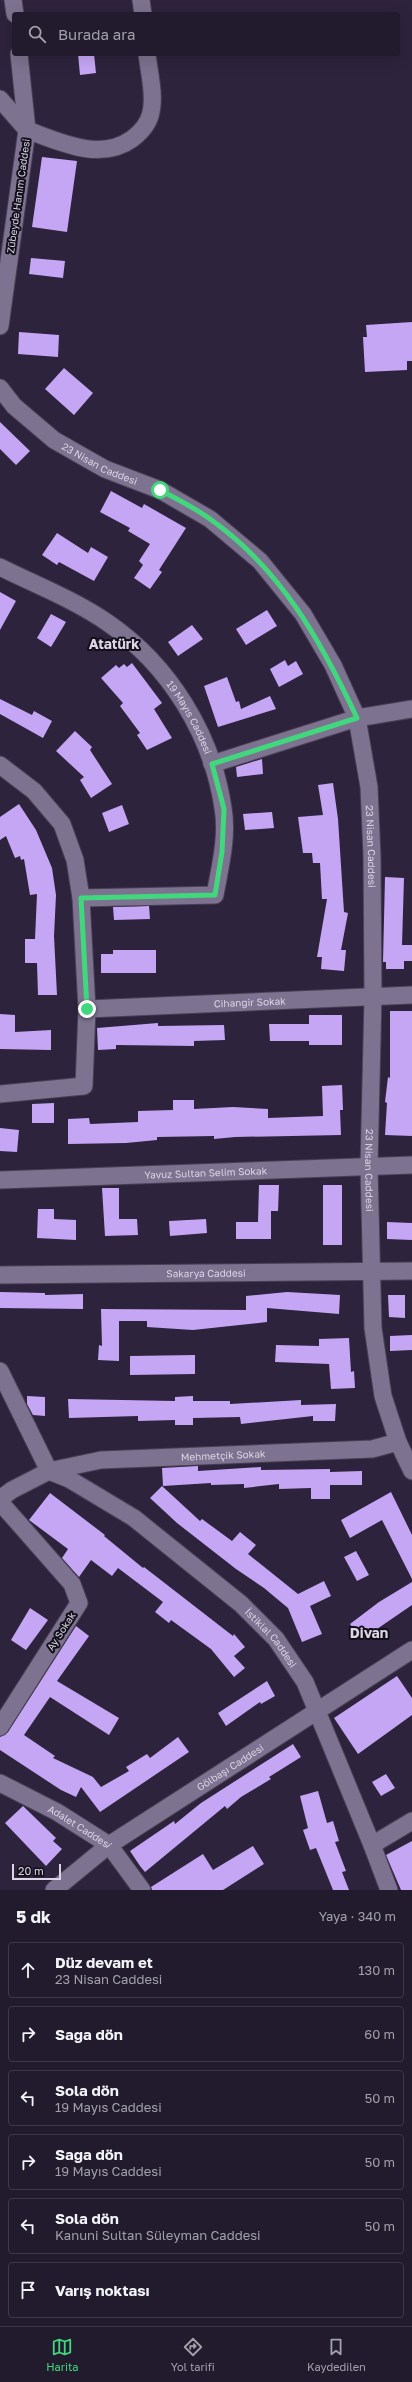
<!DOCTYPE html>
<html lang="tr">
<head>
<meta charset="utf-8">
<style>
  body { margin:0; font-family:"Golos Text",sans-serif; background:#2a2335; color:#f1f3f6 }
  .scale { position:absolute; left:12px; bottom:10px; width:49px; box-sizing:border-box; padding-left:4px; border:2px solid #dbd5e6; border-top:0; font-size:11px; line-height:14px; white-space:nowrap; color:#dbd5e6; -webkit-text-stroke:3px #130f1a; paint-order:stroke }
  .stop { position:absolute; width:12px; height:12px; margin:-9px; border:3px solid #41d77c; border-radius:50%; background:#fff }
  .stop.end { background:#41d77c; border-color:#fff; box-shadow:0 1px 4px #0008 }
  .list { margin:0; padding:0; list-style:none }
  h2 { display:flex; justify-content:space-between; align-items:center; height:52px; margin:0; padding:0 16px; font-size:17px }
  h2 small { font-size:13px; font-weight:400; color:#a2a1aa }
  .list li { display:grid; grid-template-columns:26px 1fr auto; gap:12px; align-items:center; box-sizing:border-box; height:56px; margin:0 8px 8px; padding:0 8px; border:1px solid #3f3849; border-radius:4px }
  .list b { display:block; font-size:15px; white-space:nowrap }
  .list p { margin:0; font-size:13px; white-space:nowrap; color:#a2a1aa }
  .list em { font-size:13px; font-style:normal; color:#a2a1aa }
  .icon { flex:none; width:22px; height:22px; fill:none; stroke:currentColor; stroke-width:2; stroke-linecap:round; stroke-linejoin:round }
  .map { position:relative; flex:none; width:412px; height:1890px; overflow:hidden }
  .search { position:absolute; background:#221a2d; box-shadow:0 4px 16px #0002; left:12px; right:12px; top:12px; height:44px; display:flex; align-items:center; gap:10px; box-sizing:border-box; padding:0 14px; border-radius:4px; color:#a2a1aa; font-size:15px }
  .sheet { height:436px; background:#221a2d }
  nav { display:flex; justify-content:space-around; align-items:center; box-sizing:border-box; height:56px; border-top:1px solid #3f3849; background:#221a2d; font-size:11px; color:#a2a1aa }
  nav a { display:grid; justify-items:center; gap:2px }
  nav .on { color:#41d77c }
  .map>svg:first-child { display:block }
  .building { fill:#c5a6f5 }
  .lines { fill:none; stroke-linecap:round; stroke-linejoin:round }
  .minor-casing { stroke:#484055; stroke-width:19 }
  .minor { stroke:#7d728f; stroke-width:17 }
  .route { stroke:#41d77c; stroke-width:5 }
  .labels { text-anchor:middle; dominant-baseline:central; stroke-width:4; stroke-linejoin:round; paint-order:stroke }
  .street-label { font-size:10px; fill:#dbd5e6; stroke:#130f1a }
  .district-label { font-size:14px; font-weight:bold; fill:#dbd5e6; stroke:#130f1a }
</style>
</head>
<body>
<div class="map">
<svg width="412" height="1890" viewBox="0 0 412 1890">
  <rect width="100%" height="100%" fill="#2d233c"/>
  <path class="building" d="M78 54H94L96 73 80 75Z
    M42 157 77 161 67 232 32 227Z
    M31 258 65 261 63 278 29 274Z
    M412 322V361H407V370L365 372 363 337H367L366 325Z
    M19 332 59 335 58 357 18 354Z
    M64 368 93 393 74 415 45 389Z
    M0 422 30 451 16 465 0 449Z
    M111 491 142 508 144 504 186 528 159 570 162 572 150 589 134 578 143 565 139 561 150 544 128 531 130 528 100 512Z
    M57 533 88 553 91 547 108 557 94 581 59 562 57 565 42 555Z
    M0 592 16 601 0 630Z
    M267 610 277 626 246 645 236 629Z
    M51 614 66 622 51 647 37 638Z
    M192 625 203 639 178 656 168 642Z
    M285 660 288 666 296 661 303 674 279 687 270 669Z
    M132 663 162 703 154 709 172 738 147 750 137 735 140 733 120 706 123 703 101 678 116 665 119 668 124 664 127 667Z
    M227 677 236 702 239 701 241 709 270 696 276 709 218 727 204 686Z
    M0 699 32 715 34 711 52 721 43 738 0 714Z
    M75 731 92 747 90 750 112 784 91 798 80 780 84 777 56 751Z
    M262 759 263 774 237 777 236 767Z
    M333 783 338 819 344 912 348 913 341 950H346L344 971 321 969 322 957H317L327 899H322L320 863H313L312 853H303L298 817 323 815 318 785Z
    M19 804 36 830 52 868 56 895 54 936 57 995H38L37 963H25V939H35L37 894 30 895 24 859 21 860 20 856 15 858 6 836 0 840V817Z
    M122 805 129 824 109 832 102 813Z
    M272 812 274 828 245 830 243 814Z
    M385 877 404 878 402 945H412V961H404V969H386V962H383Z
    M149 906 150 919 114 920 113 907Z
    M113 950H156V973H101V954H113Z
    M390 1011H412V1136L385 1135 387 1103 385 1102 388 1077 390 1078Z
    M0 1014 15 1015V1032L51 1030V1050L0 1049Z
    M309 1015H342V1045H309V1041H270L269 1024H309Z
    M158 1023V1026L224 1025 225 1040 194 1041V1046L116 1045V1049L98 1050 97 1028Z
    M342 1085 343 1110H340L341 1135 235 1137 214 1139V1136L157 1137V1140L126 1143 68 1144V1119L89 1118 90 1124 138 1122V1111L173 1110V1100H194V1109L233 1107 268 1109V1118L323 1116 322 1086Z
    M54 1103V1123H32V1104Z
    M0 1128 19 1130 17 1152 0 1151Z
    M259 1185H279L278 1211H271V1239H236V1222H258Z
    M323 1185H342V1245H323Z
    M102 1188H119V1219H137L138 1235 105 1236Z
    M38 1209H54V1219L76 1220V1240L37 1238Z
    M206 1219 207 1233 170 1236 169 1221Z
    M387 1222 412 1223V1240L387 1239Z
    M0 1292 45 1293V1295L83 1294V1309L0 1308Z
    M287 1292 340 1295 339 1314 267 1308V1322L193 1330 147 1327V1321H119V1361L98 1360 99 1345 102 1346 101 1309 246 1310V1296Z
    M388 1295H405V1318L389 1317Z
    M412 1335V1350L390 1351V1336Z
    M349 1338 351 1372 354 1371 355 1388 331 1389 329 1364 275 1362 276 1345 319 1346V1339Z
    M195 1355V1374L130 1375V1356Z
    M27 1396 45 1397V1416L33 1415 27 1404Z
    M193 1396V1401H230V1404L301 1400V1405L336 1404 335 1421H313V1416L241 1424 240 1417 193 1418V1425H175V1420L138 1421V1416L69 1418 68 1399 175 1401V1397Z
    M198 1466V1471L261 1467V1470L330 1469V1472L362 1471V1485H330V1499H311V1488L279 1489V1484L244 1488V1484L211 1485V1483L163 1486 162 1468Z
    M162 1486 200 1521 202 1519 232 1541 240 1532 256 1545 248 1554 298 1594 324 1581 331 1596 310 1606 322 1634 302 1642 288 1608 264 1588 236 1569 177 1523 150 1498Z
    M391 1492 412 1535V1579L382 1520 350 1538 341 1520Z
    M50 1493 105 1535 104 1536 143 1568 144 1567 233 1636 234 1634 245 1647 234 1656 245 1668 234 1677 211 1649 171 1620 169 1623 155 1612 163 1602 118 1568 112 1576 91 1560 79 1577 62 1558 68 1549 29 1520Z
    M356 1551 369 1575 357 1581 344 1557Z
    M412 1582V1605L361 1640 350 1624 379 1602Z
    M30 1608 48 1620 26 1650 11 1640Z
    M76 1626 89 1636 57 1681 119 1718 109 1735 50 1697 24 1735 55 1756 53 1758 93 1777 101 1787 129 1771 126 1767 147 1754 150 1758 178 1737 189 1752 100 1812 81 1787 76 1797 61 1790 0 1750V1737L8 1732Z
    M397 1676 412 1698V1715L358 1754 334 1718Z
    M267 1681 275 1696 261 1704 260 1702 226 1726 218 1713Z
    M293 1744 301 1757 269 1777 271 1779 241 1797 227 1809 225 1806 145 1872 140 1866 130 1851 174 1821 175 1824 201 1803Z
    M386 1774 395 1788 381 1796 372 1782Z
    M318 1791 327 1823 333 1821 339 1841 335 1842 346 1871 342 1872 349 1890H333L316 1848 310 1850 303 1830 308 1828 300 1796Z
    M23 1806 56 1838 53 1841 62 1849 46 1866 5 1823Z
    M412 1841V1890H401L386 1855Z
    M253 1846 264 1864 223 1890H152L151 1887 203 1854 213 1870Z"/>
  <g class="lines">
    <g class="minor-casing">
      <g id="minor">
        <path d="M13 0 15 14"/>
        <path d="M141 0 143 14"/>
        <path d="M19 54 27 130C60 142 100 162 132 139 140 133 149 123 151 112 155 95 149 72 147 54"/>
        <path d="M0 99 27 130 0 326"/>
        <path id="s1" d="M0 388 14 406 54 440 105 469 160 490 210 519 260 561 303 614 333 665 357 718 369 787 372 856 373 996 369 1167 373 1328 383 1396 398 1442 412 1471"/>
        <path id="s2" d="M0 567C36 585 75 600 108 623 169 665 212 734 223 808 228 836 220 867 215 895L81 898"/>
        <path d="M212 764 357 718 412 709"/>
        <path d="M0 765 34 791 62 824 75 860 81 898 87 1009 84 1086 0 1094"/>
        <path id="s3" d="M87 1009 412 995"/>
        <path id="s4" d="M0 1180 412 1165"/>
        <path id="s5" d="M0 1275 412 1271"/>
        <path d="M0 1371 49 1471"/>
        <path id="s6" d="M49 1471 69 1479 134 1518 241 1604 276 1639 305 1682 372 1845 389 1890"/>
        <path id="s7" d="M0 1499 12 1490 49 1471 101 1460 372 1449 398 1442"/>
        <path d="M0 1502 72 1584 79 1603 0 1727"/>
        <path id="s8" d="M0 1783 57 1812 109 1845 142 1890"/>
        <path d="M372 1845 412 1821"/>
        <path id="s9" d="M54 1890 109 1845 412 1650"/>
      </g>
    </g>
    <use href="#minor" class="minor"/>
  </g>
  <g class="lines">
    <path class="route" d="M87 1009 81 898 215 895 222 852 224 809 212 764 357 718C321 641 281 569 210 519 195 508 177 499 160 490"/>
  </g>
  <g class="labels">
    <g class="street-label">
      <text transform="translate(18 196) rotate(-82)">Zübeyde Hanım Caddesi</text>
      <text stroke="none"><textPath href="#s1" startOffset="127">23 Nisan Caddesi</textPath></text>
      <text stroke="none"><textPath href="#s2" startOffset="248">19 Mayıs Caddesi</textPath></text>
      <text stroke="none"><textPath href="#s1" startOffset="631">23 Nisan Caddesi</textPath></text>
      <text stroke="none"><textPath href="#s3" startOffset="163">Cihangir Sokak</textPath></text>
      <text stroke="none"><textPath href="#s1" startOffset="955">23 Nisan Caddesi</textPath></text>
      <text stroke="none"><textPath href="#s4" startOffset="206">Yavuz Sultan Selim Sokak</textPath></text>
      <text stroke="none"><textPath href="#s5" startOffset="206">Sakarya Caddesi</textPath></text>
      <text stroke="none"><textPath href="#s7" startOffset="232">Mehmetçik Sokak</textPath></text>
      <text transform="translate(61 1631) rotate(-57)">Ay Sokak</text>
      <text stroke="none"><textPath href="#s6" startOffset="280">İstiklal Caddesi</textPath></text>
      <text stroke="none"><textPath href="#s9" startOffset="215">Gölbaşı Caddesi</textPath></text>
      <text stroke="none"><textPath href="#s8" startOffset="91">Adalet Caddesi</textPath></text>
    </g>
    <g class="district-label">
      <text x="114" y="643">Atatürk</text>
      <text x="369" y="1632">Divan</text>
    </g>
  </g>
</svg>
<div class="scale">20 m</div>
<div class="stop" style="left:160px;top:490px"></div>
<div class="stop end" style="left:87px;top:1009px"></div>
<div class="search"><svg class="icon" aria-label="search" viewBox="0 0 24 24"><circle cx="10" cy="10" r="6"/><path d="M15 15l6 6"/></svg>Burada ara</div>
</div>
<section class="sheet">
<h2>5 dk<small>Yaya · 340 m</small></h2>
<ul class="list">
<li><svg class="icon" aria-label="ahead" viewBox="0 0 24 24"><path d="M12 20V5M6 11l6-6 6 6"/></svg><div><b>Düz devam et</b><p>23 Nisan Caddesi</p></div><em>130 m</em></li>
<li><svg class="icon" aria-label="right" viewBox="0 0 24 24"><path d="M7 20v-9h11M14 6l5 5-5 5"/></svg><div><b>Sağa dön</b></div><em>60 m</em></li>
<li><svg class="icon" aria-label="left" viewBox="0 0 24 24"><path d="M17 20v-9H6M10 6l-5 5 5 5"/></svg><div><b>Sola dön</b><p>19 Mayıs Caddesi</p></div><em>50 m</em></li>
<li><svg class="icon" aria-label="right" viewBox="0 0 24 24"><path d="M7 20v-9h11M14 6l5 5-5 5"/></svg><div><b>Sağa dön</b><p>19 Mayıs Caddesi</p></div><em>50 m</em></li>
<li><svg class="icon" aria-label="left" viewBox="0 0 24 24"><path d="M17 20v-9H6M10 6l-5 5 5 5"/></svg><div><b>Sola dön</b><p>Kanuni Sultan Süleyman Caddesi</p></div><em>50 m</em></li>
<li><svg class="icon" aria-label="arrive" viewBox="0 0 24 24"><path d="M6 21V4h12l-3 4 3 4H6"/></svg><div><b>Varış noktası</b></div></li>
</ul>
</section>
<nav>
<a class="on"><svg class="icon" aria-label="map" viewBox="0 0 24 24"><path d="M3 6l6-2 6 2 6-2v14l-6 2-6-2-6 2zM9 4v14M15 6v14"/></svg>Harita</a>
<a><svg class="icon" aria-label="directions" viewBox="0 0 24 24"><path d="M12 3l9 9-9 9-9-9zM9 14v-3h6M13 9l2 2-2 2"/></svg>Yol tarifi</a>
<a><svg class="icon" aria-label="saved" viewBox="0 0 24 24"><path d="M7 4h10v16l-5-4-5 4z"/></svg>Kaydedilen</a>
</nav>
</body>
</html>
